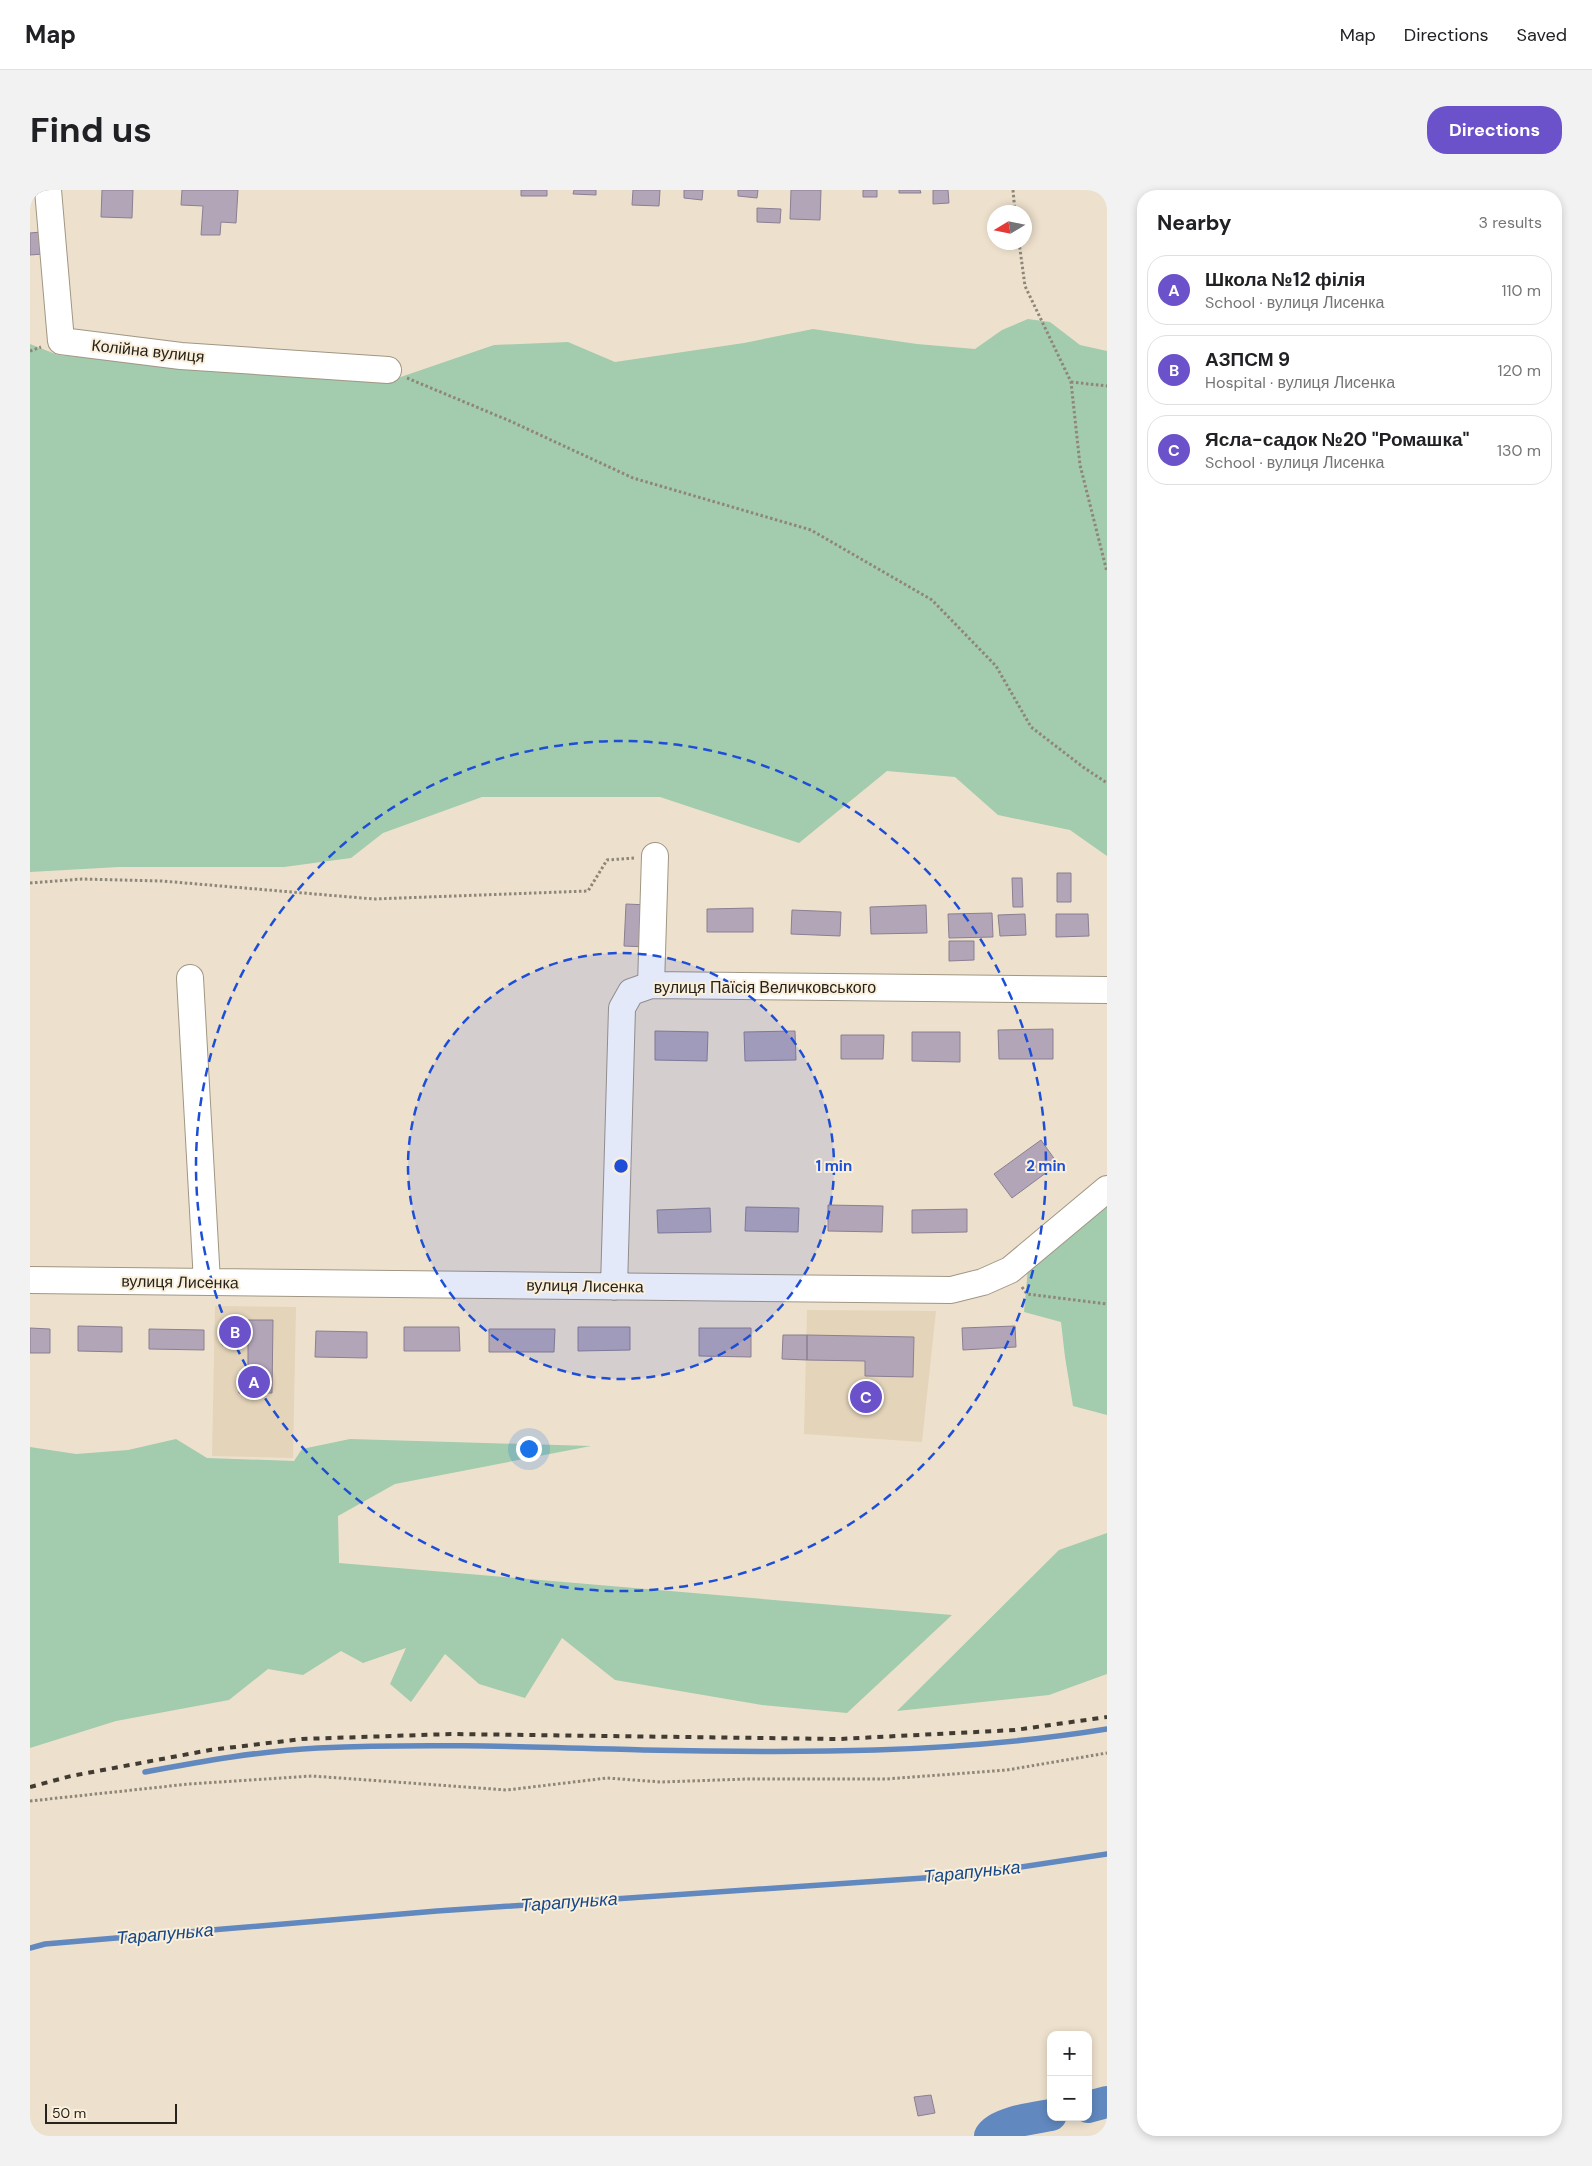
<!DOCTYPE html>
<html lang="en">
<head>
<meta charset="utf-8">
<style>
  body { margin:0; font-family:"DM Sans",sans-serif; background:#f2f2f2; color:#202124 }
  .controls { position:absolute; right:15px; bottom:15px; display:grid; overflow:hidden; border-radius:10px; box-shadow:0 2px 8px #0003 }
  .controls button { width:45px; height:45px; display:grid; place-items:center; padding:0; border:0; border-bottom:1px solid #e0e0e0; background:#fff; color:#202124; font:25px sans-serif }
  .compass { position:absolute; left:957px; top:15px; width:45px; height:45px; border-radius:50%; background:#fff; box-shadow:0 2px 8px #0003; rotate:260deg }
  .scale { position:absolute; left:15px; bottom:12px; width:132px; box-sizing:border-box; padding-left:5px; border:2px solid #27221b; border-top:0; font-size:14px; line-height:18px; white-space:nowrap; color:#27221b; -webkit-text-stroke:4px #faefda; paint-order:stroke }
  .you { position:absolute; left:498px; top:1258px; width:18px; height:18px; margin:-12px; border:4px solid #fff; border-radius:50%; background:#1a73e8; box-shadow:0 0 0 8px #1a73e833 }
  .badge { display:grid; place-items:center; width:32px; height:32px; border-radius:50%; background:#6b51ca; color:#fff; font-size:16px; font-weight:700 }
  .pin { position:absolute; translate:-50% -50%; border:2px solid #fff; box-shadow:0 1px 5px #0006 }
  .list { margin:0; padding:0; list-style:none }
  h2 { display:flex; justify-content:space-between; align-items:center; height:65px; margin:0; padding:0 20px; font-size:21px }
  h2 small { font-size:16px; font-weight:400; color:#757577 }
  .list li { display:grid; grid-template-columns:32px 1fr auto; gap:15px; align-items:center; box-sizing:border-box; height:70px; margin:0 10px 10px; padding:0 10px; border:1px solid #e0e0e0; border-radius:20px }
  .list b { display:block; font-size:19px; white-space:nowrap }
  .list p { margin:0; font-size:16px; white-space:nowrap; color:#757577 }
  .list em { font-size:16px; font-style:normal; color:#757577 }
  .map { position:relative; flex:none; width:1077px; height:1946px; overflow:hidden; border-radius:20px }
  header { display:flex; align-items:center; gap:30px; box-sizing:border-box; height:70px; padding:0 25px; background:#fff; border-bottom:1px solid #e0e0e0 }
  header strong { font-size:24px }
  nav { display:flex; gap:28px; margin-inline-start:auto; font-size:18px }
  .intro { display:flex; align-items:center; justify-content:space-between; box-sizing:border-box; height:120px; padding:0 30px }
  h1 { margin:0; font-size:35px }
  .button { padding:12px 22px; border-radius:20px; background:#6b51ca; color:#fff; font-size:18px; font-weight:700 }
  main { display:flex; gap:30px; padding:0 30px }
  aside { flex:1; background:#fff; border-radius:20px; box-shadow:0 2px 8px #0003 }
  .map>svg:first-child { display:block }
  .built { fill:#e4d4ba }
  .green { fill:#a3cbad }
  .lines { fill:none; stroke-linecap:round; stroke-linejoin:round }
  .stream { stroke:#6188bf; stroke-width:5.5 }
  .river { stroke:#6188bf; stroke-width:32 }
  .building { fill:#b2a5b8; stroke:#8b7f91 }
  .minor-casing { stroke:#a09683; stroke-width:28 }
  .path { stroke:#8e8678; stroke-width:3; stroke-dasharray:2.5 2.5; stroke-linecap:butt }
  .minor { stroke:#fff; stroke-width:26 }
  .rail { stroke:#413b32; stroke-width:4; stroke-dasharray:6 6; stroke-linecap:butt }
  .ring { fill:none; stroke:#1d4ed8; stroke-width:2.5; stroke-dasharray:9 6 }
  .labels { text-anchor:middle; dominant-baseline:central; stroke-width:4; stroke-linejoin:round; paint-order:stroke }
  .street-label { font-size:16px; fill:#27221b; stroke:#faefda }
  .water-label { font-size:18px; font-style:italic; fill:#15478b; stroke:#faefda }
  .centre { fill:#1d4ed8; stroke:#faefda; stroke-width:2.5 }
  .ring-label { font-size:15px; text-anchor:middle; font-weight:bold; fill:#1d4ed8; stroke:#faefda; stroke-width:4; stroke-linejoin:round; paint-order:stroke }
</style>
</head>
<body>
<header>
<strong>Map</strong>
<nav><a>Map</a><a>Directions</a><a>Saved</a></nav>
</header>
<div class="intro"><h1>Find us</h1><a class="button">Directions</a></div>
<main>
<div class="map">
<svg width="1077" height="1946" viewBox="0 0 1077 1946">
  <rect width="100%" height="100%" fill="#ede1cd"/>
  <path class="built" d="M185 1116 266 1117 263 1268 182 1266Z
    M777 1120 906 1121 892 1252 774 1244Z"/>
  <path class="green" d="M998 129 1020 132 1050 155 1077 161V666L1040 640 968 625 925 587 857 581 769 653 630 607H452L353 643 321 668 254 677H89L0 682V154L28 165 154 177 359 191 464 155 538 152 585 172 714 153 783 139 887 154 945 159 972 140Z
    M1077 1011V1225L1043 1216 1035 1167 1031 1132 994 1122 998 1078Z
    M146 1249 177 1268 264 1271 272 1259 320 1249 561 1256 365 1294 308 1326 309 1373 922 1425 817 1523 732 1515 585 1490 532 1448 495 1508 449 1494 415 1464 381 1512 360 1494 376 1458 333 1473 311 1461 273 1485 238 1479 199 1510 86 1531 0 1558V1257L46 1264 98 1260Z
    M1077 1343V1484L1019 1505 867 1521 1029 1360Z"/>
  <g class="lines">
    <path class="stream" d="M115 1582C173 1571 230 1561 288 1558 396 1553 505 1557 613 1560 768 1563 923 1564 1077 1539
      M0 1758 15 1754 407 1721 938 1685 1077 1664"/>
    <path class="river" d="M1058 1917 1077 1912
      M960 1946C968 1932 1005 1928 1021 1925"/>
  </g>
  <path class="building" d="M72 0H103L102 28 71 27Z
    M152 0H208L206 33 191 32 190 45H171L173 16 151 15Z
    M491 0H517V6H491Z
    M544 0H566V5L543 4Z
    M603 0H630L629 16 602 15Z
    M654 0H673L672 10 654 8Z
    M708 0H728L727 8 708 6Z
    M761 0H791L790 30 760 29Z
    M833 0H847V7H833Z
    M869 0H890L891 3H869Z
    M903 0H918L919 13 903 14Z
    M727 18 751 19 750 33 727 32Z
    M11 42 13 64 0 65V43Z
    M1027 683H1041V712H1027Z
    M982 688H992L993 717H983Z
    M596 714 619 715 617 757 594 756Z
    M896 715 897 743 841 744 840 717Z
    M723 718V742H677V719Z
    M762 720 811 722 810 746 761 744Z
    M962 723 963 747 919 748 918 724Z
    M995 724 996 745 970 746 968 725Z
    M1026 724H1058L1059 746 1026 747Z
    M919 751H944V770L919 771Z
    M1023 839V869H969L968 840Z
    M625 841 678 842 677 871 625 870Z
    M765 841 766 870 715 871 714 842Z
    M882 842H930V872L882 871Z
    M811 845H854L853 869H811Z
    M1011 950 1028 974 982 1008 964 984Z
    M798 1015 853 1016 852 1042 798 1041Z
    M716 1017 769 1018 768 1042 715 1041Z
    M680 1018 681 1042 628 1043 627 1020Z
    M937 1019V1042L882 1043V1020Z
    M192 1130H218V1155H192Z
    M218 1130H243L242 1203H209V1183H218Z
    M48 1136 92 1137V1162L48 1161Z
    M985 1136 986 1157 933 1160 932 1138Z
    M374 1137H429L430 1161H374Z
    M548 1137H600V1160L548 1161Z
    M0 1138 20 1139V1163H0Z
    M669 1138H721V1167L669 1166Z
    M119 1139 174 1140V1160L119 1159Z
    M459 1139H525L524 1162H459Z
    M286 1141 337 1142V1168L285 1167Z
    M753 1145H777V1170L752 1169Z
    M777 1145 884 1147 883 1187 835 1186V1171L777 1170Z
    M901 1905 905 1923 888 1926 884 1907Z"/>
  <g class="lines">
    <g class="minor-casing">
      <path id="minor" d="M18 0 31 151 151 166 358 180
        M160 788 177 1092
        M621 795 625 666
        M0 1090 921 1100 953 1092 980 1080 1077 999
        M584 1097 592 818 601 802 621 795 1077 800"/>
    </g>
    <path class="path" d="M983 0 985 22
      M989 52 995 96 1041 192 1050 275 1077 382
      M0 161 11 157
      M377 188 480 231 603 288 781 340 902 410 966 476 1001 537 1053 577 1077 593
      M1041 192 1077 196
      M0 693 52 689 132 691 344 709 558 701 577 670 605 668
      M992 1097 997 1104 1077 1114
      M0 1611 159 1594 282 1586 477 1600 577 1588 631 1592 717 1589H856L977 1580 1077 1563"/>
    <use href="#minor" class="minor"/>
    <path class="rail" d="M0 1597 41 1586 180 1560 272 1549 421 1544 809 1549 985 1540 1077 1527"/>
  </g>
  <circle cx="591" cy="976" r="213" fill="#1d4ed8" fill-opacity=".12"/>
  <g class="ring">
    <circle cx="591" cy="976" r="213"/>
    <circle cx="591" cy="976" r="425"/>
  </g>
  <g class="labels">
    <g class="street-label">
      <text transform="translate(118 161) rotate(6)">Колійна вулиця</text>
      <text x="735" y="797">вулиця Паїсія Величковського</text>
      <text transform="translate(150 1092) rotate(1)">вулиця Лисенка</text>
      <text transform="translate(555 1096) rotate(1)">вулиця Лисенка</text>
    </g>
    <g class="water-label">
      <text transform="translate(942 1682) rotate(-6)">Тарапунька</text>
      <text transform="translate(539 1712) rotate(-4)">Тарапунька</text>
      <text transform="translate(135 1744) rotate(-5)">Тарапунька</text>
    </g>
  </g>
  <circle cx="591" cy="976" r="8" class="centre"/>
  <g class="ring-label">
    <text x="804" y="981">1 min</text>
    <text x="1016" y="981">2 min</text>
  </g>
</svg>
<div class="controls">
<button>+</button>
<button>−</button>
</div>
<svg class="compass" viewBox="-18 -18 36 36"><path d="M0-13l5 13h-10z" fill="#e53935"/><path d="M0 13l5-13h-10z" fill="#757577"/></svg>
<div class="scale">50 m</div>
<div class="you"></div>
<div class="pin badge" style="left:224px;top:1192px">A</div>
<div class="pin badge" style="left:205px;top:1142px">B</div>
<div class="pin badge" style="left:836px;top:1207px">C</div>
</div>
<aside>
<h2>Nearby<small>3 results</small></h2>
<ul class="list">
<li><span class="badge">A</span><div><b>Школа №12 філія</b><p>School · вулиця Лисенка</p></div><em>110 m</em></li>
<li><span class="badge">B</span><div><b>АЗПСМ 9</b><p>Hospital · вулиця Лисенка</p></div><em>120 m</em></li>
<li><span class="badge">C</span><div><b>Ясла-садок №20 &quot;Ромашка&quot;</b><p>School · вулиця Лисенка</p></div><em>130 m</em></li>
</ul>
</aside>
</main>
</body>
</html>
